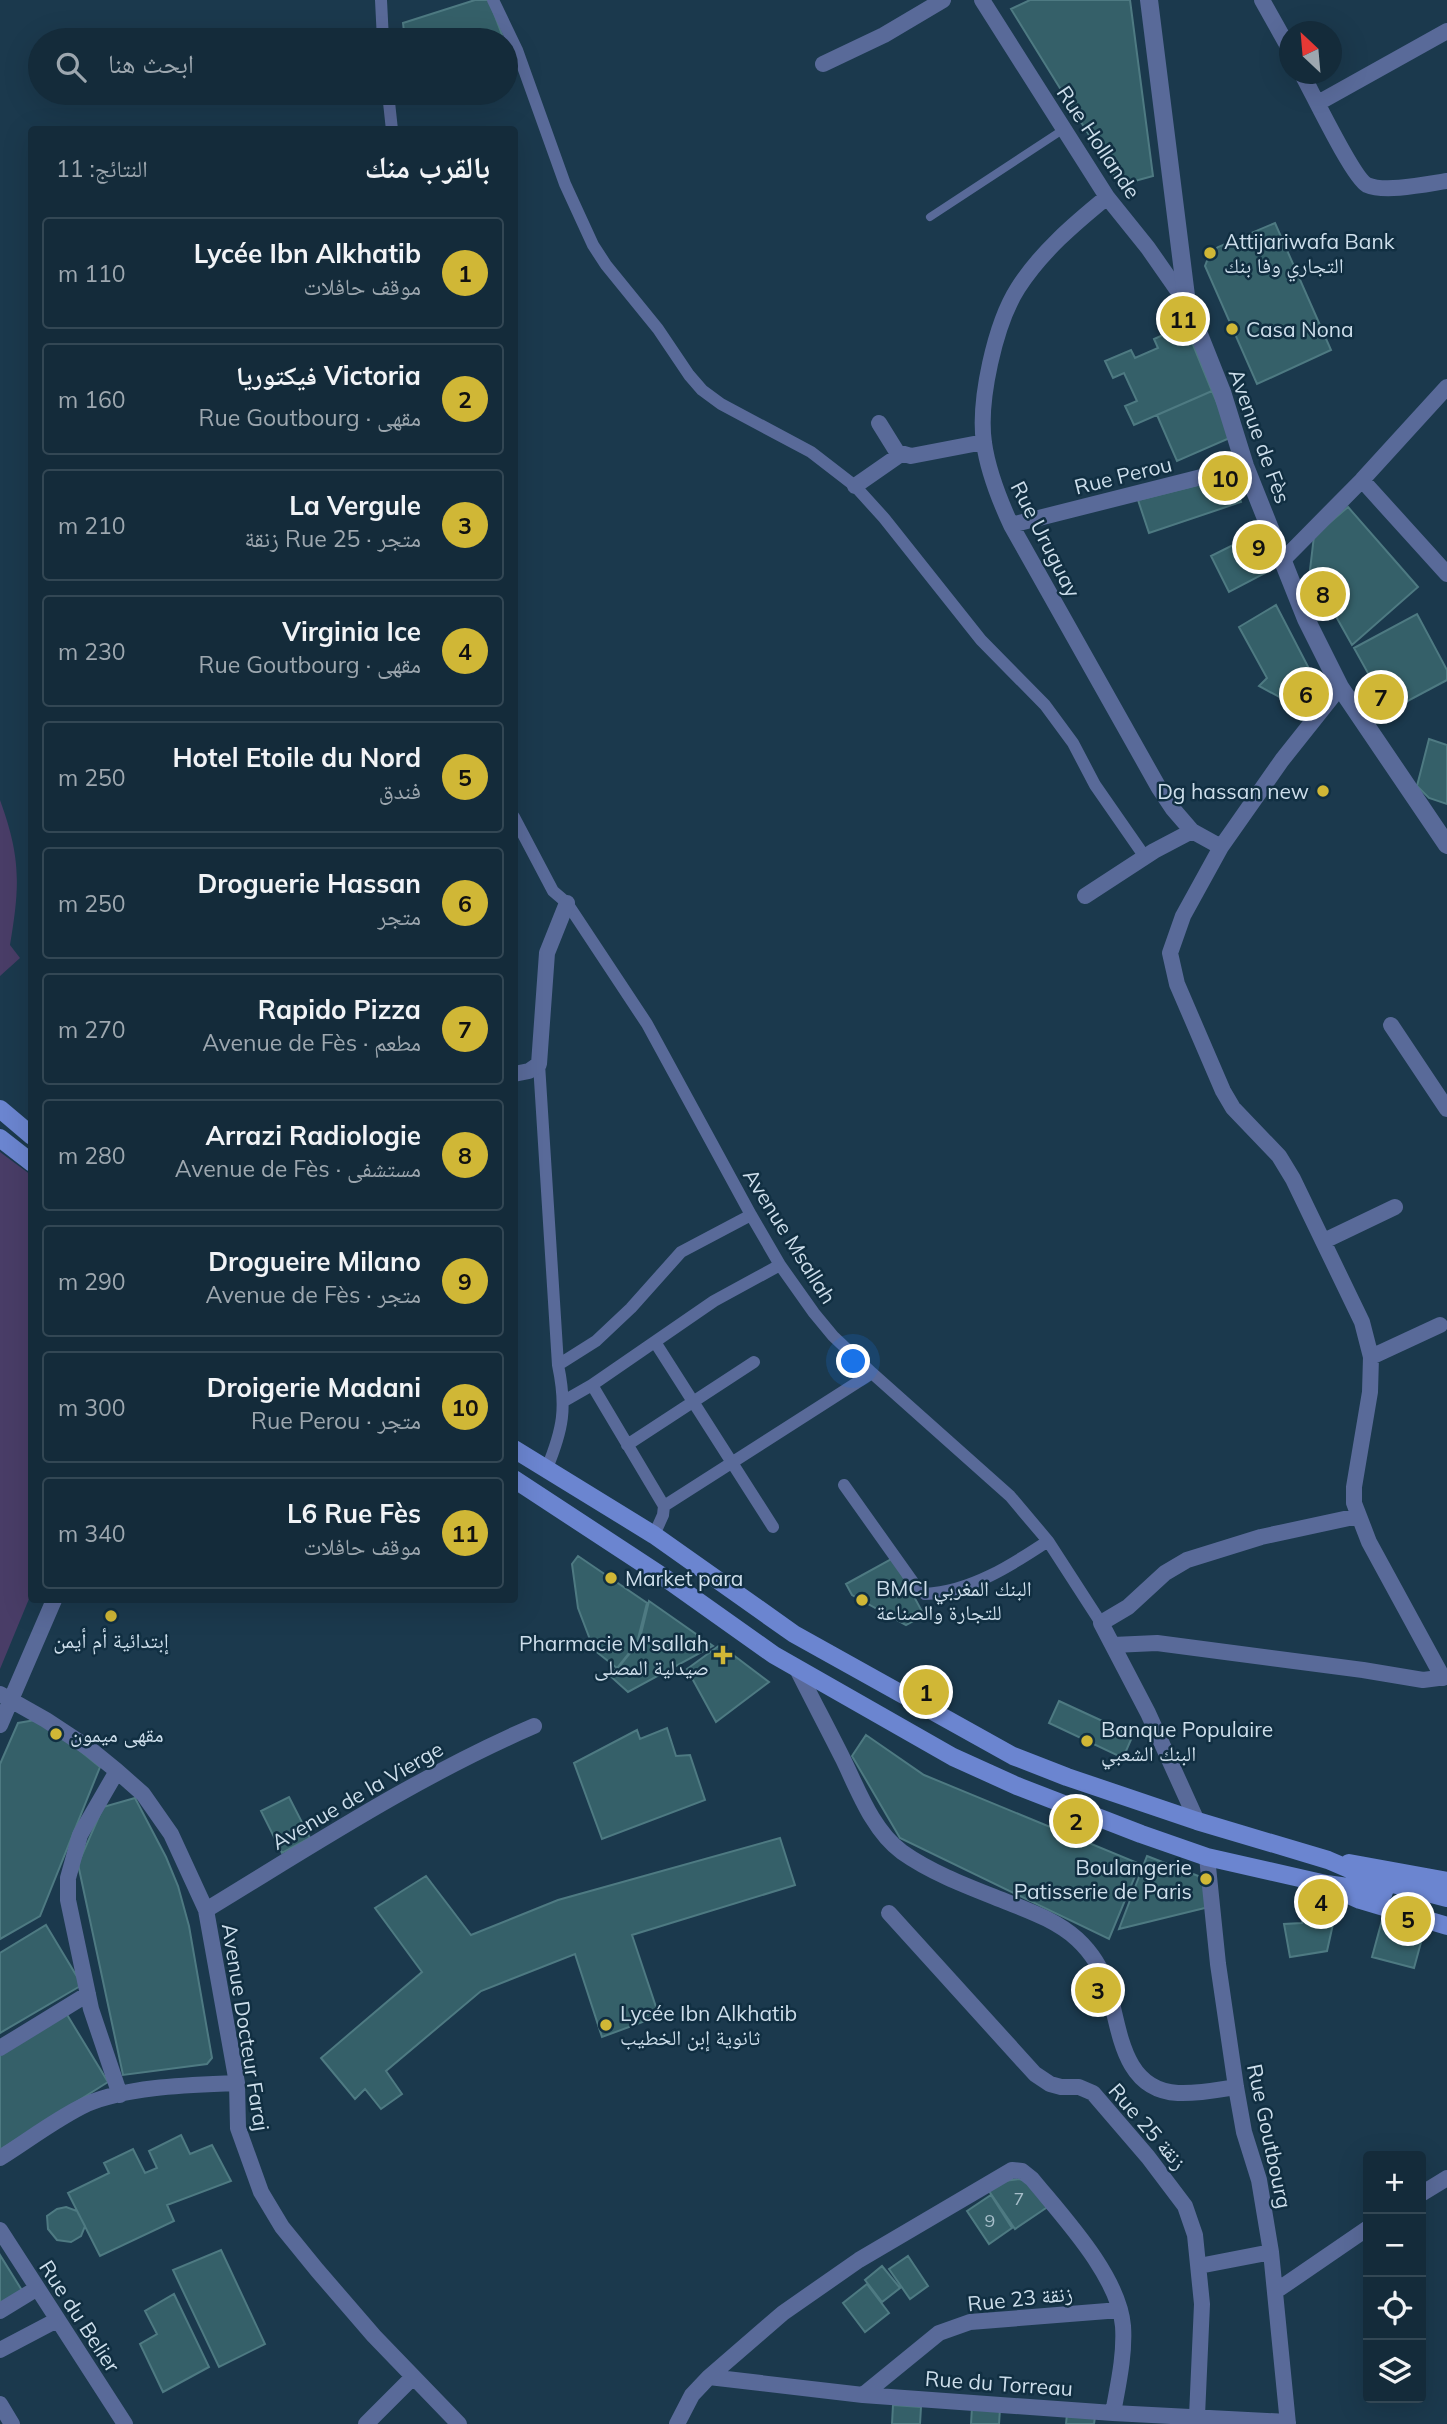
<!DOCTYPE html>
<html lang="ar">
<head>
<meta charset="utf-8">
<style>
  body { margin:0; font-family:Mulish,"Noto Naskh Arabic",sans-serif; background:#213745; color:#f1f3f6; direction:rtl }
  .controls { position:absolute; right:21px; bottom:21px; display:grid; overflow:hidden; border-radius:7px; box-shadow:0 7px 28px #0002 }
  .controls button { width:63px; height:63px; display:grid; place-items:center; padding:0; border:0; border-bottom:2px solid #334754; background:#142b3a; color:#f1f3f6; font:35px sans-serif }
  .compass { position:absolute; left:1279px; top:21px; width:63px; height:63px; border-radius:50%; background:#142b3a; box-shadow:0 7px 28px #0002; rotate:334deg }
  .you { position:absolute; left:854px; top:1362px; width:24px; height:24px; margin:-18px; border:5px solid #fff; border-radius:50%; background:#1a73e8; box-shadow:0 0 0 10px #1a73e833 }
  .badge { display:grid; place-items:center; width:46px; height:46px; border-radius:50%; background:#d0b736; color:#111; font-size:23px; font-weight:700 }
  .pin { position:absolute; translate:-50% -50%; border:4px solid #fff; box-shadow:0 2px 7px #0006 }
  .list { margin:0; padding:0; list-style:none }
  h2 { display:flex; justify-content:space-between; align-items:center; height:91px; margin:0; padding:0 28px; font-size:30px }
  h2 small { font-size:23px; font-weight:400; color:#9da7af }
  .list li { display:grid; grid-template-columns:46px 1fr auto; gap:21px; align-items:center; box-sizing:border-box; height:112px; margin:0 14px 14px; padding:0 14px; border:2px solid #334754; border-radius:7px }
  .list b { display:block; font-size:26px; white-space:nowrap }
  .list p { margin:0; font-size:23px; white-space:nowrap; color:#9da7af }
  .list em { font-size:23px; font-style:normal; color:#9da7af }
  .icon { flex:none; width:38px; height:38px; fill:none; stroke:currentColor; stroke-width:2; stroke-linecap:round; stroke-linejoin:round }
  .map { position:relative; flex:none; width:1447px; height:2424px; overflow:hidden; direction:ltr }
  .search { position:absolute; background:#142b3a; box-shadow:0 7px 28px #0002; left:28px; top:28px; width:490px; height:77px; display:flex; align-items:center; gap:18px; box-sizing:border-box; padding:0 24px; border-radius:38px; color:#9da7af; font-size:26px }
  .panel { position:absolute; background:#142b3a; box-shadow:0 7px 28px #0002; left:28px; top:126px; width:490px; height:1477px; border-radius:7px; direction:rtl }
  .map>svg:first-child { display:block }
  .green { fill:#493d67 }
  .building { fill:#356069; stroke:#4e7a82; stroke-width:2 }
  .lines { fill:none; stroke-linecap:round; stroke-linejoin:round }
  .service { stroke:#596a99; stroke-width:8 }
  .pedestrian { stroke:#596a99; stroke-width:12 }
  .minor { stroke:#596a99; stroke-width:16 }
  .tertiary { stroke:#596a99; stroke-width:18 }
  .secondary { stroke:#6b85d0; stroke-width:18 }
  .poi-dot { fill:#d0b736; stroke:#112f42; stroke-width:2.5 }
  .labels { text-anchor:middle; dominant-baseline:central; stroke-width:5; stroke-linejoin:round; paint-order:stroke }
  .number-label { font-size:18px; fill:#a7beca }
  .street-label { font-size:21px; fill:#cddeeb; stroke:#112f42 }
  .poi-label { font-size:21px; fill:#cddeeb; stroke:#112f42; text-anchor:start }
</style>
</head>
<body>
<div class="map">
<svg width="1447" height="2424" viewBox="0 0 1447 2424">
  <rect width="100%" height="100%" fill="#1b394d"/>
  <path class="green" d="M0 800C21 858 20 885 10 945L20 958 0 976Z
    M0 1152 31 1175V1594L0 1669Z"/>
  <path class="building" d="M475 0H489L504 40H405L403 23Z
    M1130 0 1153 176 1120 185 1011 9 1030 0Z
    M1275 223 1331 350 1257 384 1205 266 1210 253 1218 247Z
    M1185 325 1212 391 1134 425 1125 406 1137 401 1124 373 1113 378 1105 361 1131 350 1135 358 1158 348 1154 339Z
    M1212 391 1232 437 1177 461 1157 415Z
    M1225 478 1234 482 1241 502 1149 533 1138 500Z
    M1348 507 1418 587 1352 645 1310 570 1314 536Z
    M1253 535 1271 570 1229 592 1211 556Z
    M1276 605 1316 682 1296 706 1259 686 1267 678 1239 627Z
    M1417 614 1447 670V680L1389 711 1354 648Z
    M1429 739 1447 745V804L1429 798 1417 786Z
    M578 1556 647 1603 637 1643 617 1668 594 1650 578 1608 572 1564Z
    M893 1558 924 1615 906 1625 852 1595 846 1584Z
    M649 1601 713 1646 628 1692 608 1674 618 1668 639 1642Z
    M720 1645 769 1682 716 1722 687 1669Z
    M1059 1701 1133 1735 1123 1758 1049 1723Z
    M41 1719 100 1767 40 1916 0 1939V1764L18 1723Z
    M667 1728 676 1756 690 1755 705 1800 602 1839 574 1763 637 1730 640 1739Z
    M866 1735 924 1775 1140 1864 1109 1939 900 1838 852 1756Z
    M289 1797 310 1838 282 1853 261 1811Z
    M135 1798 166 1857 178 1886 189 1926 212 2058 207 2064 123 2075 78 1864 103 1807Z
    M780 1838 795 1885 632 1935 659 2016 602 2037 575 1954 481 1991 386 2071 402 2094 381 2109 365 2089 355 2099 321 2058 422 1972 375 1908 426 1876 471 1935 558 1900Z
    M1147 1856 1206 1879 1209 1907 1119 1929Z
    M1307 1899 1337 1906 1327 1951 1290 1957 1284 1924 1302 1923Z
    M1384 1913 1426 1924 1414 1968 1372 1957Z
    M46 1925 82 1985 0 2033V1953Z
    M66 2013 108 2082 0 2150V2054Z
    M181 2135 190 2154 212 2145 231 2181 167 2205 174 2221 100 2256 68 2193 109 2173 104 2163 133 2149 145 2173 157 2168 149 2151Z
    M1019 2179 1034 2183 1049 2206 1015 2229 989 2191 1004 2181Z
    M991 2195 1012 2228 989 2244 967 2211Z
    M66 2207 77 2211 85 2226 81 2236 71 2242 57 2240 48 2229 47 2216 57 2209Z
    M221 2250 265 2344 219 2367 173 2270Z
    M0 2255 23 2292 0 2307Z
    M908 2256 928 2286 910 2299 889 2269Z
    M882 2266 900 2288 882 2302 865 2280Z
    M867 2284 889 2313 865 2332 843 2303Z
    M174 2294 209 2367 163 2392 140 2344 157 2334 145 2311Z
    M893 2405 921 2407 920 2424H892Z
    M972 2407 1000 2409 999 2424H971Z
    M1067 2414 1095 2417 1094 2424H1066Z"/>
  <g class="lines">
    <path class="service" d="M930 217 1064 129"/>
    <path class="pedestrian" d="M381 0 383 40
      M493 0 517 50 565 184 593 245 606 265 658 329 689 375 702 390 721 404 811 452 855 486 884 518 981 640 1045 705 1073 743 1095 785 1145 857
      M388 93 392 130
      M514 817 553 891 567 903 647 1024 751 1215 780 1265 814 1313 833 1336 872 1373 1010 1496 1048 1541 1101 1623
      M539 1064 558 1365C567 1408 563 1429 547 1468
      M655 1342 773 1527
      M558 1365 596 1341 631 1308 681 1252 751 1215
      M592 1385 664 1506 663 1515 654 1535
      M564 1401 592 1385 714 1301 780 1265
      M627 1445 754 1362
      M844 1485 915 1585 925 1594C970 1592 1012 1565 1048 1541
      M664 1506 872 1373"/>
    <path class="minor" d="M982 0 1107 197 1148 248 1187 304
      M1262 0 1290 50
      M823 64 884 35 943 0
      M1302 74C1312 92 1353 178 1367 185 1385 193 1427 184 1447 181
      M1318 103 1447 31
      M1107 197C1074 224 1041 252 1018 288 995 324 978 401 984 443 988 471 999 499 1011 525L1159 788 1173 809 1192 831 1221 847
      M879 423 897 452 911 456 984 442
      M1362 480 1447 574
      M855 486 901 454
      M1011 525 1245 466
      M1281 562 1362 480 1447 387
      M1340 687 1282 760 1221 847 1183 916 1170 953 1177 984 1223 1091 1233 1108 1279 1156 1293 1179 1362 1322 1371 1357 1370 1392 1354 1487V1503L1369 1542 1443 1678
      M1085 896 1154 851 1192 831
      M1391 1025 1447 1109
      M514 1074 529 1071 539 1064 547 953 567 903
      M1324 1241 1395 1207
      M1371 1357 1440 1325
      M1113 1645 1157 1643 1363 1670 1423 1680 1447 1677
      M797 1669C812 1699 828 1729 843 1759 858 1790 873 1831 902 1852 933 1874 972 1888 1007 1902 1032 1912 1057 1921 1077 1939 1091 1952 1102 1969 1108 1988 1120 2029 1122 2090 1178 2093 1197 2094 1217 2090 1236 2087
      M0 1694 46 1720 90 1749 117 1771 143 1794 171 1834 206 1910 237 2083 238 2128 261 2192 282 2227 317 2270 374 2336 459 2424
      M0 1725 54 1600
      M117 1771 80 1835 68 1878V1900L91 2009 120 2095
      M1197 1821 1148 1713 1101 1623 1128 1607 1165 1573 1187 1560 1261 1537 1358 1516
      M1207 1857 1218 1964 1236 2087 1244 2132 1259 2180 1271 2252 1288 2424
      M206 1910C313 1845 418 1776 534 1726
      M889 1913 1035 2074 1050 2084 1061 2087H1079L1093 2093 1148 2157 1185 2206 1195 2235 1202 2304 1197 2416
      M0 2048 88 1994
      M0 2158C29 2140 57 2118 87 2104 129 2086 191 2085 237 2083
      M1421 2194 1447 2178
      M0 2230 125 2424
      M1199 2266 1271 2252
      M1276 2291 1368 2228
      M0 2311 36 2289
      M0 2350 57 2320
      M709 2377 863 2395 1113 2413 1288 2422
      M863 2395 939 2333 970 2322 1120 2310
      M0 2404 12 2424
      M366 2424 413 2377
      M677 2424 692 2395 709 2377 783 2313 859 2260 1012 2170 1022 2171 1032 2179C1063 2217 1119 2276 1123 2326 1125 2355 1118 2385 1113 2413"/>
    <path class="tertiary" d="M1149 0 1187 304 1222 392 1245 466 1306 619 1340 687 1447 845"/>
    <path class="secondary" d="M0 1109 32 1136
      M0 1138 32 1163
      M514 1449 654 1535 794 1634 1013 1756 1067 1777 1197 1821 1328 1860 1370 1878 1447 1898
      M514 1479 671 1582 774 1655 953 1757 1017 1786 1141 1834 1207 1857 1326 1884 1384 1892
      M1349 1863 1447 1881
      M1342 1892 1360 1900 1447 1926"/>
  </g>
  <g class="poi-dot">
    <circle cx="1210" cy="253" r="7"/>
    <circle cx="1232" cy="329" r="7"/>
    <circle cx="1323" cy="791" r="7"/>
    <circle cx="611" cy="1578" r="7"/>
    <circle cx="862" cy="1600" r="7"/>
    <circle cx="111" cy="1616" r="7"/>
    <path d="M719.5 1644.5h7v7h7v7h-7v7h-7v-7h-7v-7h7z"/>
    <circle cx="56" cy="1734" r="7"/>
    <circle cx="1087" cy="1741" r="7"/>
    <circle cx="1206" cy="1879" r="7"/>
    <circle cx="606" cy="2025" r="7"/>
  </g>
  <g class="labels">
    <g class="number-label">
      <text x="1019" y="2198">7</text>
      <text x="990" y="2220">9</text>
    </g>
    <g class="street-label">
      <text transform="translate(1099 142) rotate(56)">Rue Hollande</text>
      <text transform="translate(1260 436) rotate(70)">Avenue de Fès</text>
      <text transform="translate(1123 475) rotate(-14)">Rue Perou</text>
      <text transform="translate(1046 539) rotate(63)">Rue Uruguay</text>
      <text transform="translate(790 1236) rotate(58)">Avenue Msallah</text>
      <text transform="translate(357 1795) rotate(-30)">Avenue de la Vierge</text>
      <text transform="translate(246 2027) rotate(81)">Avenue Docteur Faraj</text>
      <text transform="translate(1148 2126) rotate(49)">Rue 25 زنقة</text>
      <text transform="translate(1270 2136) rotate(78)">Rue Goutbourg</text>
      <text transform="translate(1020 2298) rotate(-6)">Rue 23 زنقة</text>
      <text transform="translate(80 2316) rotate(57)">Rue du Belier</text>
      <text transform="translate(999 2383) rotate(4)">Rue du Torreau</text>
    </g>
    <g class="poi-label">
      <text x="1224" y="241">Attijariwafa Bank<tspan x="1224" dy="24">التجاري وفا بنك</tspan></text>
      <text x="1246" y="329">Casa Nona</text>
      <text x="1309" y="791" text-anchor="end">Dg hassan new</text>
      <text x="625" y="1578">Market para</text>
      <text x="876" y="1588">BMCI البنك المغربي<tspan x="876" dy="24">للتجارة والصناعة</tspan></text>
      <text x="111" y="1640" text-anchor="middle">إبتدائية أم أيمن</text>
      <text x="709" y="1643" text-anchor="end">Pharmacie M'sallah<tspan x="709" dy="24">صيدلية المصلى</tspan></text>
      <text x="1101" y="1729">Banque Populaire<tspan x="1101" dy="24">البنك الشعبي</tspan></text>
      <text x="70" y="1734">مقهى ميمون</text>
      <text x="1192" y="1867" text-anchor="end">Boulangerie<tspan x="1192" dy="24">Patisserie de Paris</tspan></text>
      <text x="620" y="2013">Lycée Ibn Alkhatib<tspan x="620" dy="24">ثانوية إبن الخطيب</tspan></text>
    </g>
  </g>
</svg>
<div class="controls">
<button>+</button>
<button>−</button>
<button><svg class="icon" aria-label="locate" viewBox="0 0 24 24"><circle cx="12" cy="12" r="6"/><path d="M12 2v4M12 18v4M2 12h4M18 12h4"/></svg></button>
<button><svg class="icon" aria-label="layers" viewBox="0 0 24 24"><path d="M12 4l9 5-9 5-9-5zM3 14l9 5 9-5"/></svg></button>
</div>
<svg class="compass" viewBox="-18 -18 36 36"><path d="M0-13l5 13h-10z" fill="#e53935"/><path d="M0 13l5-13h-10z" fill="#9da7af"/></svg>
<div class="you"></div>
<div class="pin badge" style="left:926px;top:1692px">1</div>
<div class="pin badge" style="left:1076px;top:1821px">2</div>
<div class="pin badge" style="left:1098px;top:1990px">3</div>
<div class="pin badge" style="left:1321px;top:1902px">4</div>
<div class="pin badge" style="left:1408px;top:1919px">5</div>
<div class="pin badge" style="left:1306px;top:694px">6</div>
<div class="pin badge" style="left:1381px;top:697px">7</div>
<div class="pin badge" style="left:1323px;top:594px">8</div>
<div class="pin badge" style="left:1259px;top:547px">9</div>
<div class="pin badge" style="left:1225px;top:478px">10</div>
<div class="pin badge" style="left:1183px;top:319px">11</div>
<div class="search"><svg class="icon" aria-label="search" viewBox="0 0 24 24"><circle cx="10" cy="10" r="6"/><path d="M15 15l6 6"/></svg>ابحث هنا</div>
<section class="panel">
<h2>بالقرب منك<small>النتائج: 11</small></h2>
<ul class="list">
<li><span class="badge">1</span><div><b>Lycée Ibn Alkhatib</b><p>موقف حافلات</p></div><em>110 m</em></li>
<li><span class="badge">2</span><div><b>Victoria فيكتوريا</b><p>مقهى · Rue Goutbourg</p></div><em>160 m</em></li>
<li><span class="badge">3</span><div><b>La Vergule</b><p>متجر · Rue 25 زنقة</p></div><em>210 m</em></li>
<li><span class="badge">4</span><div><b>Virginia Ice</b><p>مقهى · Rue Goutbourg</p></div><em>230 m</em></li>
<li><span class="badge">5</span><div><b>Hotel Etoile du Nord</b><p>فندق</p></div><em>250 m</em></li>
<li><span class="badge">6</span><div><b>Droguerie Hassan</b><p>متجر</p></div><em>250 m</em></li>
<li><span class="badge">7</span><div><b>Rapido Pizza</b><p>مطعم · Avenue de Fès</p></div><em>270 m</em></li>
<li><span class="badge">8</span><div><b>Arrazi Radiologie</b><p>مستشفى · Avenue de Fès</p></div><em>280 m</em></li>
<li><span class="badge">9</span><div><b>Drogueire Milano</b><p>متجر · Avenue de Fès</p></div><em>290 m</em></li>
<li><span class="badge">10</span><div><b>Droigerie Madani</b><p>متجر · Rue Perou</p></div><em>300 m</em></li>
<li><span class="badge">11</span><div><b>L6 Rue Fès</b><p>موقف حافلات</p></div><em>340 m</em></li>
</ul>
</section>
</div>
</body>
</html>
